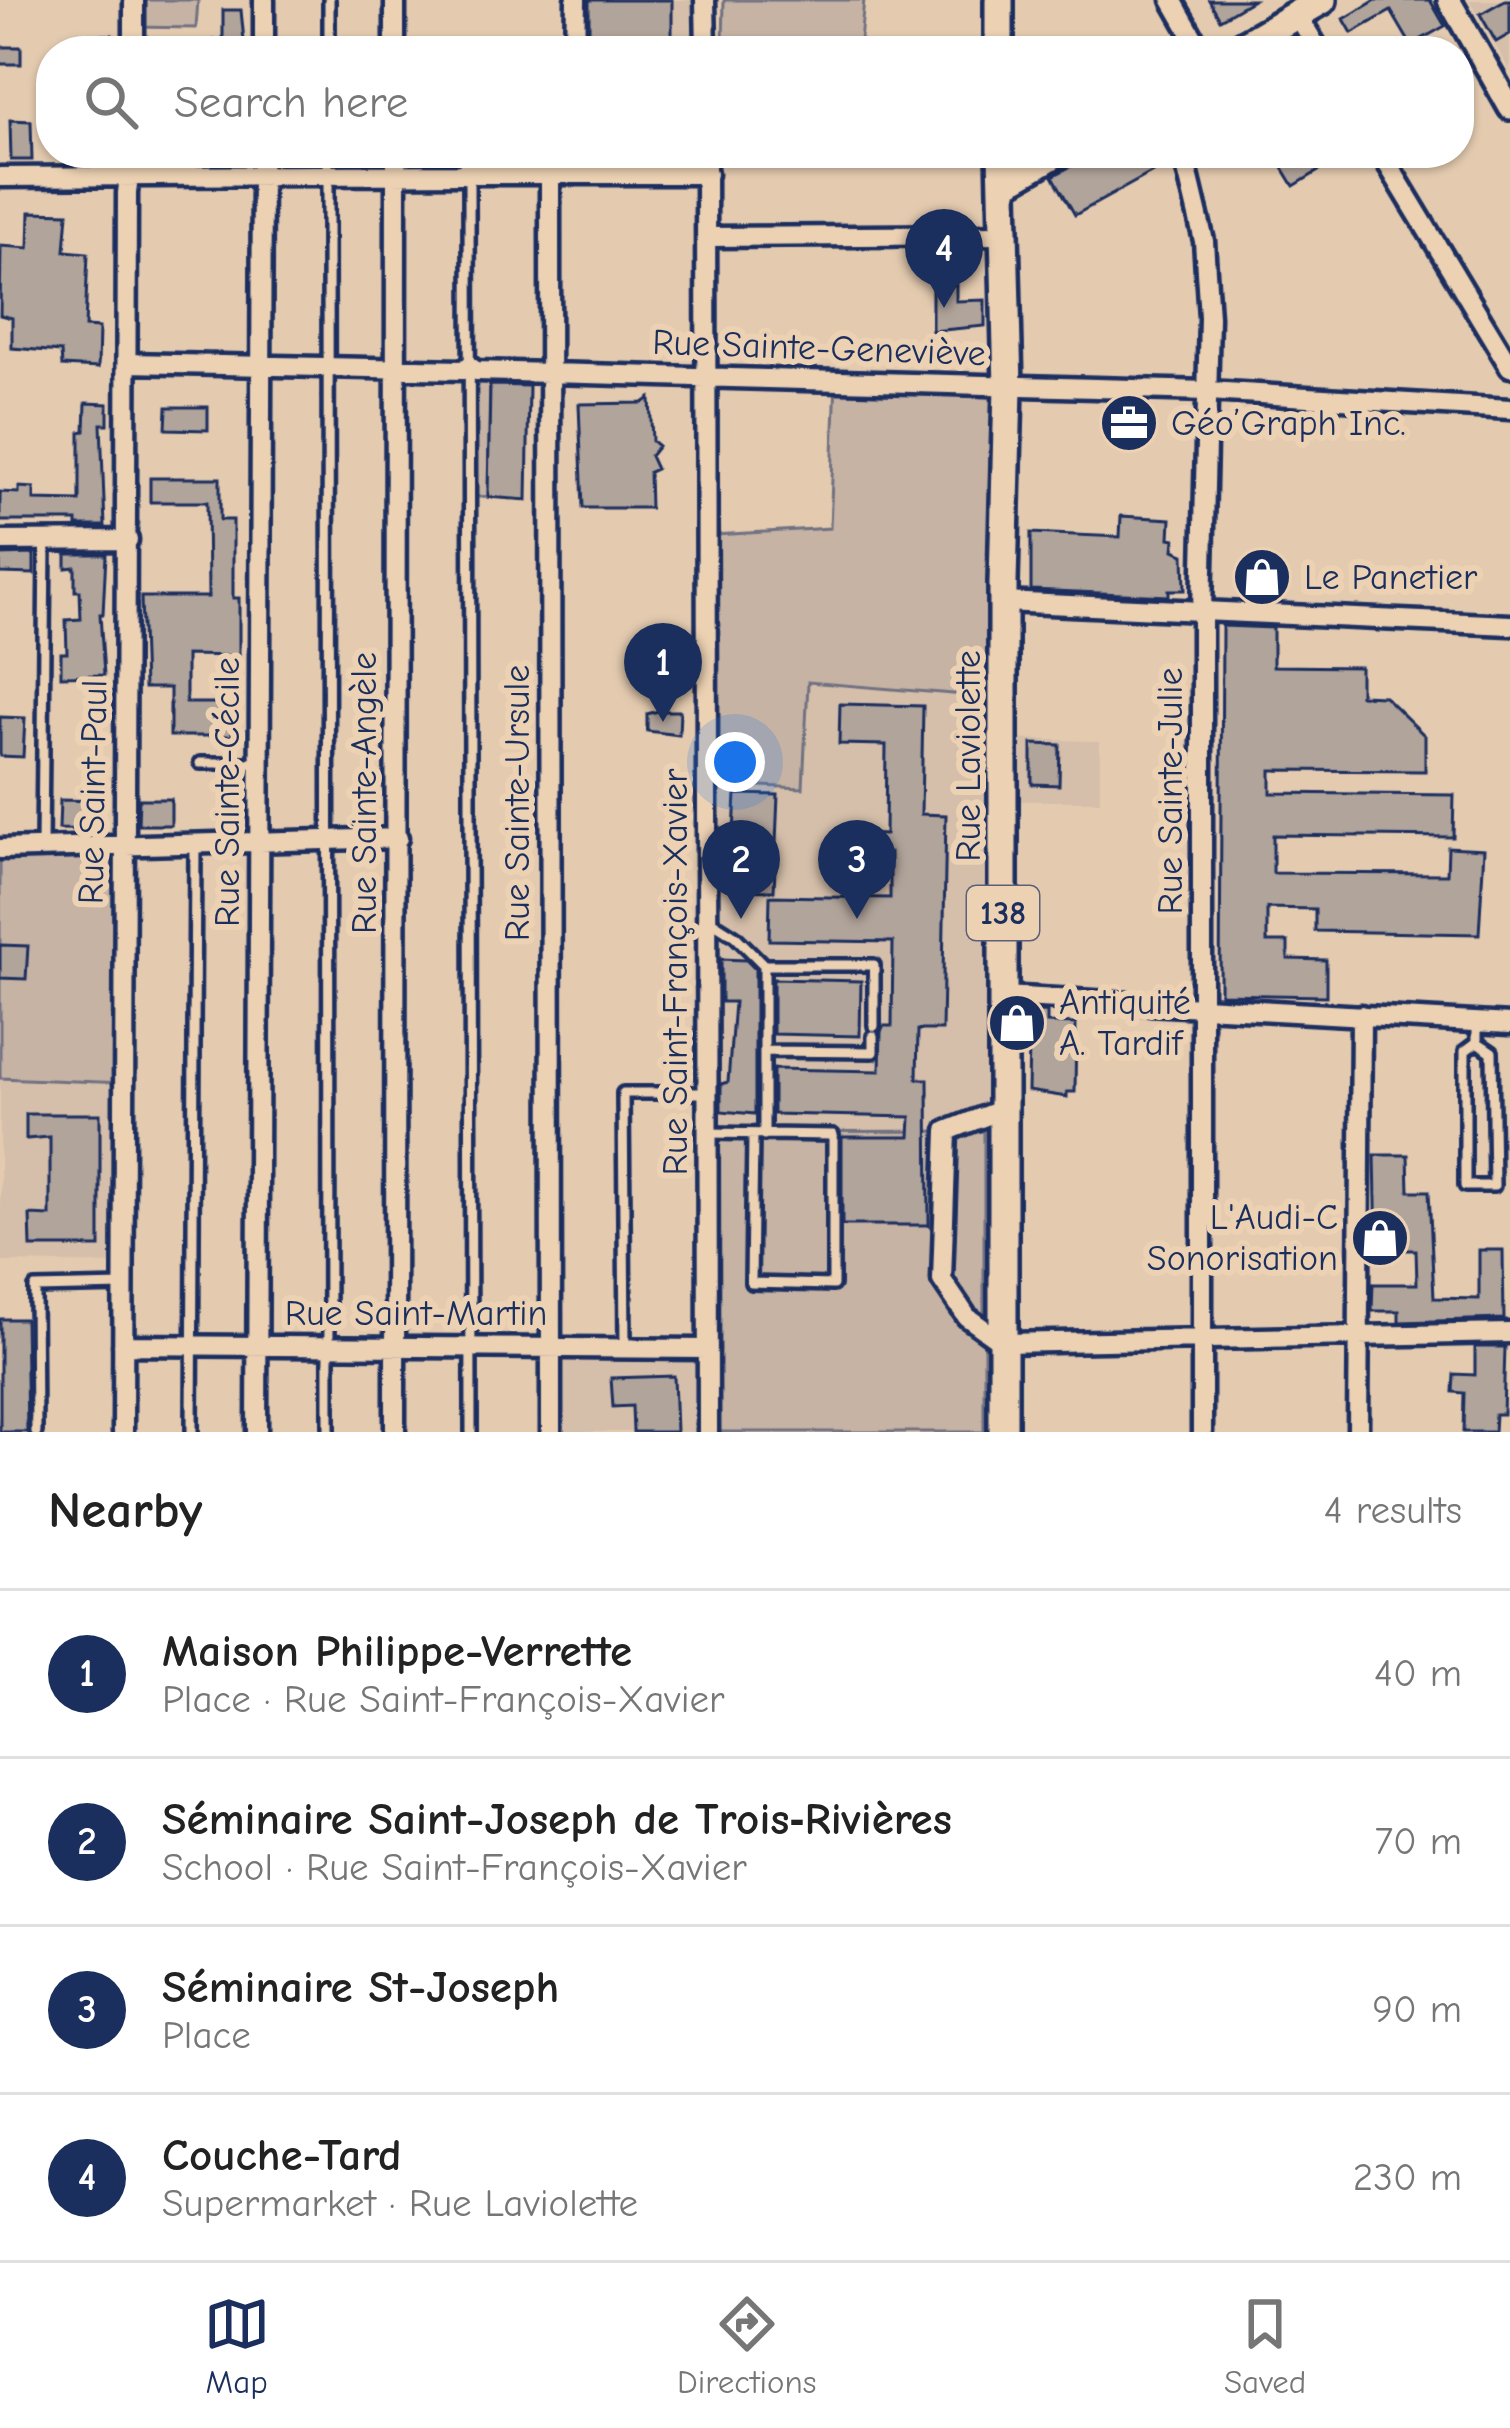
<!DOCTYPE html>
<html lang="en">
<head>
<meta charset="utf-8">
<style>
  body { margin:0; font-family:"Comic Neue",sans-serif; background:#f6f6f6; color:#222 }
  .you { position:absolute; left:735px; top:762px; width:42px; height:42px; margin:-30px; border:9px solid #fff; border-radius:50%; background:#1a73e8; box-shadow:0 0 0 18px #1a73e833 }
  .badge { display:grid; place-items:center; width:78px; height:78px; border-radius:50%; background:#1b2f5e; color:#fff; font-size:39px; font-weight:700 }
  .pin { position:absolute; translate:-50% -99px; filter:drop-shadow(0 3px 6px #0008) }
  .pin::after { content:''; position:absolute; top:63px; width:42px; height:36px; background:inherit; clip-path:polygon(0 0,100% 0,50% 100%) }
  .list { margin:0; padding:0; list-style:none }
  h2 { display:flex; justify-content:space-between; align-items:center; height:156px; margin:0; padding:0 48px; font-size:51px }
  h2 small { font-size:39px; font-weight:400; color:#767676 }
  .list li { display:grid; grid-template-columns:78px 1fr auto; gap:36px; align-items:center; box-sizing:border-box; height:168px; padding:0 48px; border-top:3px solid #e0e0e0 }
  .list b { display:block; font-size:45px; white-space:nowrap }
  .list p { margin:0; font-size:39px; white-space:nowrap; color:#767676 }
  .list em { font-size:39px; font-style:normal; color:#767676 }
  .icon { flex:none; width:66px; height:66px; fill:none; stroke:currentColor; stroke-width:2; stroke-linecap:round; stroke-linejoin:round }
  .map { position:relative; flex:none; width:1510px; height:1432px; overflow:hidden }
  .search { position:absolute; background:#fff; box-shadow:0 3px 9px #0004; left:36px; right:36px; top:36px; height:132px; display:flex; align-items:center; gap:30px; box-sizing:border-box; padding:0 42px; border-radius:48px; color:#767676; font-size:45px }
  .sheet { height:828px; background:#fff }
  nav { display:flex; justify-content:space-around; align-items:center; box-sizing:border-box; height:168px; border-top:3px solid #e0e0e0; background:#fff; font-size:33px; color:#767676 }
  nav a { display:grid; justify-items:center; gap:6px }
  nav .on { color:#1b2f5e }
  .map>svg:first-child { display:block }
  .built { fill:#d5bfaa; fill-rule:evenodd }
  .green { fill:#c6b3a4; stroke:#707181; stroke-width:3 }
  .building { fill:#b1a49b; stroke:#1b2f5e; stroke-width:3 }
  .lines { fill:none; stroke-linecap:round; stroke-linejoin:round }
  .service-casing { stroke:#1b2f5e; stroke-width:18 }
  .minor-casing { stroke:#1b2f5e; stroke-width:27 }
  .tertiary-casing { stroke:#1b2f5e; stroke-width:30 }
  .primary-casing { stroke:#1b2f5e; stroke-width:36 }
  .service { stroke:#ecd1b3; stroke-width:9 }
  .minor { stroke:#ecd1b3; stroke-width:18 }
  .tertiary { stroke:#ecd1b3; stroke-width:21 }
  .primary { stroke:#ecd1b3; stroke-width:27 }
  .labels { text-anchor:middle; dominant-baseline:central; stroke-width:12; stroke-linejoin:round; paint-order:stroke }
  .shield { fill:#ecd1b3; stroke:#5a6078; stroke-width:3 }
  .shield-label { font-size:33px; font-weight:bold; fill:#1b2f5e }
  .street-label { font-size:36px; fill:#1b2f5e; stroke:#ecd1b3 }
  .poi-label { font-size:36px; fill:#1b2f5e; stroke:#ecd1b3; text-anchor:start }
</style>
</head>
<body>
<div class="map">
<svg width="1510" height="1432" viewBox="0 0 1510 1432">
  <rect width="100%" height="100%" fill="#e4cbb0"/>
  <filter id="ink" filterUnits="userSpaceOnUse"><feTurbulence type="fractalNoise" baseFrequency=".00833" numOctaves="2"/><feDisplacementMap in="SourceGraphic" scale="24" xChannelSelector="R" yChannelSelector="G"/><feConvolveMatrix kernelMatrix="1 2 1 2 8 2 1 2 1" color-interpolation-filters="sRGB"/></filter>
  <g filter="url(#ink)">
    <path class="built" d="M571 0H713L712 51H571Z
      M1469 0H1510V71Z
      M569 153H710V167H569Z
      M807 682 1002 698 984 1131 714 1132V784L803 787ZM840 705 922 706 921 814 946 816 942 1030H918L917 1079 928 1080 927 1116 767 1113 768 1069 880 1071V1037L769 1034 770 979 860 981V1026H892L893 942 769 939 771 896 890 898V853L862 851 863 834 885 835 886 745 840 744Z
      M1004 739 1100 741V801H1003Z
      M0 1078 124 1083 122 1264 0 1262Z
      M557 1340H711L709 1432H558Z"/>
    <path class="green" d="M134 0H198L196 28 134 27Z
      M724 0H864L859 51 723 45Z
      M471 366 490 367 488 497H471Z
      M836 380 1008 387 1002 698 808 682 803 788 714 784 715 535 830 528Z
      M0 841 121 844 124 1083 0 1078Z
      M984 1131V1432H715L714 1132Z"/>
    <path class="building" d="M589 0H672V51H589Z
      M1209 0H1253L1220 19Z
      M1376 0H1430L1445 26 1411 45 1391 11 1352 33 1344 19Z
      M1505 0H1510V34L1496 42 1480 14Z
      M223 10H241L245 51H214V40H223Z
      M87 35H112V51H87Z
      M0 47H21V64H0Z
      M10 120 31 121 32 160H11Z
      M1095 153H1166L1171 162 1075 215 1053 176Z
      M1286 153H1348L1294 186 1277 158Z
      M30 212 68 213 65 251 88 253 85 327 99 328 98 368 62 366 61 352 12 348V318L0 315 1 246 29 248Z
      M932 285H956V301L985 300V326L932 331Z
      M490 385 529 386 527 500 488 497Z
      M650 398 652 441 658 446 650 456 656 469 649 472 650 508H583L579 404 643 403Z
      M86 403 108 404V424H101L105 526H77V521H0V492L19 493V487L34 488V500L80 501V432L85 431Z
      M167 407H208V430L166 429Z
      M150 478H220V520H233V598H239V656L186 655V703H231L232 736H170V688H144L141 597H208L207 502H150Z
      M1121 516 1171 519 1170 538 1175 539 1174 550 1184 554 1185 590H1169V596L1031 590V533L1120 537Z
      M34 554V574L0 573V555Z
      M66 554H106L103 614H100L104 675 61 676V653H67L66 620 81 619 80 591H75V567L66 568Z
      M1222 626 1273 628V666L1360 667V695L1384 696 1425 736V771L1271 770V793L1454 795 1453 837 1273 835V873L1447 874 1448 847 1484 849 1479 934 1315 931V909L1267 908V942H1288V959L1326 960V996L1220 994Z
      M840 704 923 706 921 814 946 815 942 1030H918L917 1079H928L929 1225H842V1137H910L911 1117 773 1114V1069L880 1071 881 1032 883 1026H892L893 942 769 940 770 896 890 898V853L862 852V834L885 835 886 745 839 744Z
      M658 711H680L679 735 647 731V714Z
      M0 717 25 718 23 757 0 756Z
      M1032 744 1060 745 1059 785 1032 784Z
      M736 794 778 795 774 891 731 890Z
      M139 799H171V825H138Z
      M60 800 101 801 100 830 59 829Z
      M0 945 28 946 26 979 0 978Z
      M721 959 746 960 755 969V1114L721 1111V1084L728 1082 734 1002H721Z
      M773 979 861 981 860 1036 773 1034Z
      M1047 1012V1023L1076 1024 1075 1092H1067V1097L1028 1091 1029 1039 1024 1038 1021 1032V1013Z
      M26 1114H100V1247H31L30 1215 50 1216V1137L26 1139Z
      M1375 1155H1408L1409 1191H1429L1434 1298 1479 1299V1250H1503L1504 1319 1399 1322V1311H1372L1373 1284H1417L1416 1250H1377Z
      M0 1319H25L27 1432H0Z
      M1475 1347H1505L1503 1414H1495L1494 1432H1463L1464 1393 1453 1392 1454 1374 1475 1375Z
      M674 1376 676 1432H633L632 1406 613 1407 611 1378Z"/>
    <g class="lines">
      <g class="service-casing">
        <path id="service" d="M329 51V0
          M328 153 329 1432
          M469 171 471 1432
          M200 763H260
          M42 848 45 542
          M708 919 735 936 764 965
          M1477 1042 1492 1052 1494 1186H1465V1051L1477 1042V1022
          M764 1051 873 1052V1036
          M708 1133 833 1135V1285L751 1283 753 1135
          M764 1135V965H874V1026
          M625 1347 623 1093H708
          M36 1432 35 1288 124 1286
          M192 1432 195 843"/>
      </g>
      <g class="minor-casing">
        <path id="minor" d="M395 0V51
          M705 0 706 51
          M1172 0 1201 51
          M1297 14 1319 51
          M134 51V0
          M264 51V0
          M575 51 576 0
          M706 153 708 1432
          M1183 153 1204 241 1209 317 1202 611V1432
          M1381 153 1510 367
          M550 174 551 1432
          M0 177 463 174 469 167 475 174H707
          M709 237 1006 235
          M128 363 463 370 469 366 476 371 1208 391 1510 409
          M0 541 128 540
          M1003 602 1510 625
          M0 849 398 838
          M1003 996 1510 1024
          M1003 1109 947 1131 942 1280 967 1317 1003 1343 1510 1333
          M123 1345 708 1349
          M123 1432 127 193 132 153
          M257 1432 262 153
          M395 1432 396 153
          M1358 1432 1361 1015"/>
      </g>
      <g class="tertiary-casing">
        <path id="tertiary" d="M1449 0 1510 108"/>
      </g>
      <g class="primary-casing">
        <path id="primary" d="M999 0V51
          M1234 51 1322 0
          M1002 153 1008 387 1003 583V1432
          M1003 184 1056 153"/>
      </g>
      <use href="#service" class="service"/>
      <use href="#minor" class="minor"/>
      <use href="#tertiary" class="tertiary"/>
      <use href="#primary" class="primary"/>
    </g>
  </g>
  <defs>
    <g id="office-disc" transform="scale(3)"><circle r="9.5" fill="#1b2f5e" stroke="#ecd1b3"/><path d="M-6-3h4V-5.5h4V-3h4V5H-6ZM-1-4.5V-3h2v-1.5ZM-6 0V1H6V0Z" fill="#fff"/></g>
    <g id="shop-disc" transform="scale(3)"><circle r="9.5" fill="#1b2f5e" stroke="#ecd1b3"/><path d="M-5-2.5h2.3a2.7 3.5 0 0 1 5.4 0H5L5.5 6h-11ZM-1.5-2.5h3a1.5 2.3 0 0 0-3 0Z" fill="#fff"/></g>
  </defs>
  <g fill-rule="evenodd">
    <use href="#office-disc" x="1129" y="423"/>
    <use href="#shop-disc" x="1262" y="577"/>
    <use href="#shop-disc" x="1017" y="1023"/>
    <use href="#shop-disc" x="1380" y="1238"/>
  </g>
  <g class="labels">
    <rect class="shield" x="967" y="886" width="72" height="54" rx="9"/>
    <g class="shield-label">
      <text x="1003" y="913">138</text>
    </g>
    <g class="street-label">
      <text transform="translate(819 348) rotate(2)">Rue Sainte-Geneviève</text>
      <text transform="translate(968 756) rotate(-90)">Rue Laviolette</text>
      <text transform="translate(1170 791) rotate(-90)">Rue Sainte-Julie</text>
      <text transform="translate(93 792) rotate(-89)">Rue Saint-Paul</text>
      <text transform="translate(227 792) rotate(-90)">Rue Sainte-Cécile</text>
      <text transform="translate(364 793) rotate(-90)">Rue Sainte-Angèle</text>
      <text transform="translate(517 803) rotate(-90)">Rue Sainte-Ursule</text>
      <text transform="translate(675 972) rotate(-90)">Rue Saint-François-Xavier</text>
      <text x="416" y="1313">Rue Saint-Martin</text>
    </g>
    <g class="poi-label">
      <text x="1171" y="423">Géo’Graph Inc.</text>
      <text x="1304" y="577">Le Panetier</text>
      <text x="1059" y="1002">Antiquité<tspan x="1059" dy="41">A. Tardif</tspan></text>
      <text x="1338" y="1217" text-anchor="end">L'Audi-C<tspan x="1338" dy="41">Sonorisation</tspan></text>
    </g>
  </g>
</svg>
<div class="you"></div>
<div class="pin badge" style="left:663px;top:722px">1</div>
<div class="pin badge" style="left:741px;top:919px">2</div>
<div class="pin badge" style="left:857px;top:919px">3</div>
<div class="pin badge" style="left:944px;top:308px">4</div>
<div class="search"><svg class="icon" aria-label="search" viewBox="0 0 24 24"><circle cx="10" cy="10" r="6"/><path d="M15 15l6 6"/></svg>Search here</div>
</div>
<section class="sheet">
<h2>Nearby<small>4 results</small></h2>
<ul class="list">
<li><span class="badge">1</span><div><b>Maison Philippe-Verrette</b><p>Place · Rue Saint-François-Xavier</p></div><em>40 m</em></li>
<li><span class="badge">2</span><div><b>Séminaire Saint-Joseph de Trois‑Rivières</b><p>School · Rue Saint-François-Xavier</p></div><em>70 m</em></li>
<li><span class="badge">3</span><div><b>Séminaire St-Joseph</b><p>Place</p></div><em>90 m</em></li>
<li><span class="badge">4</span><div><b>Couche-Tard</b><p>Supermarket · Rue Laviolette</p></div><em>230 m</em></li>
</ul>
</section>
<nav>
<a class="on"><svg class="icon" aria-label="map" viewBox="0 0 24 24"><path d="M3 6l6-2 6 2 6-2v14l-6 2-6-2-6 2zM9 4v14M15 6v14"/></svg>Map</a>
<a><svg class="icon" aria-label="directions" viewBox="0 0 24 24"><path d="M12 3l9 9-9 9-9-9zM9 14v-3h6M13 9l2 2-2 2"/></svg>Directions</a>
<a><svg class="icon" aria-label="saved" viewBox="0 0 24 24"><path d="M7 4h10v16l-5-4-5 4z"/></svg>Saved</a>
</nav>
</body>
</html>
